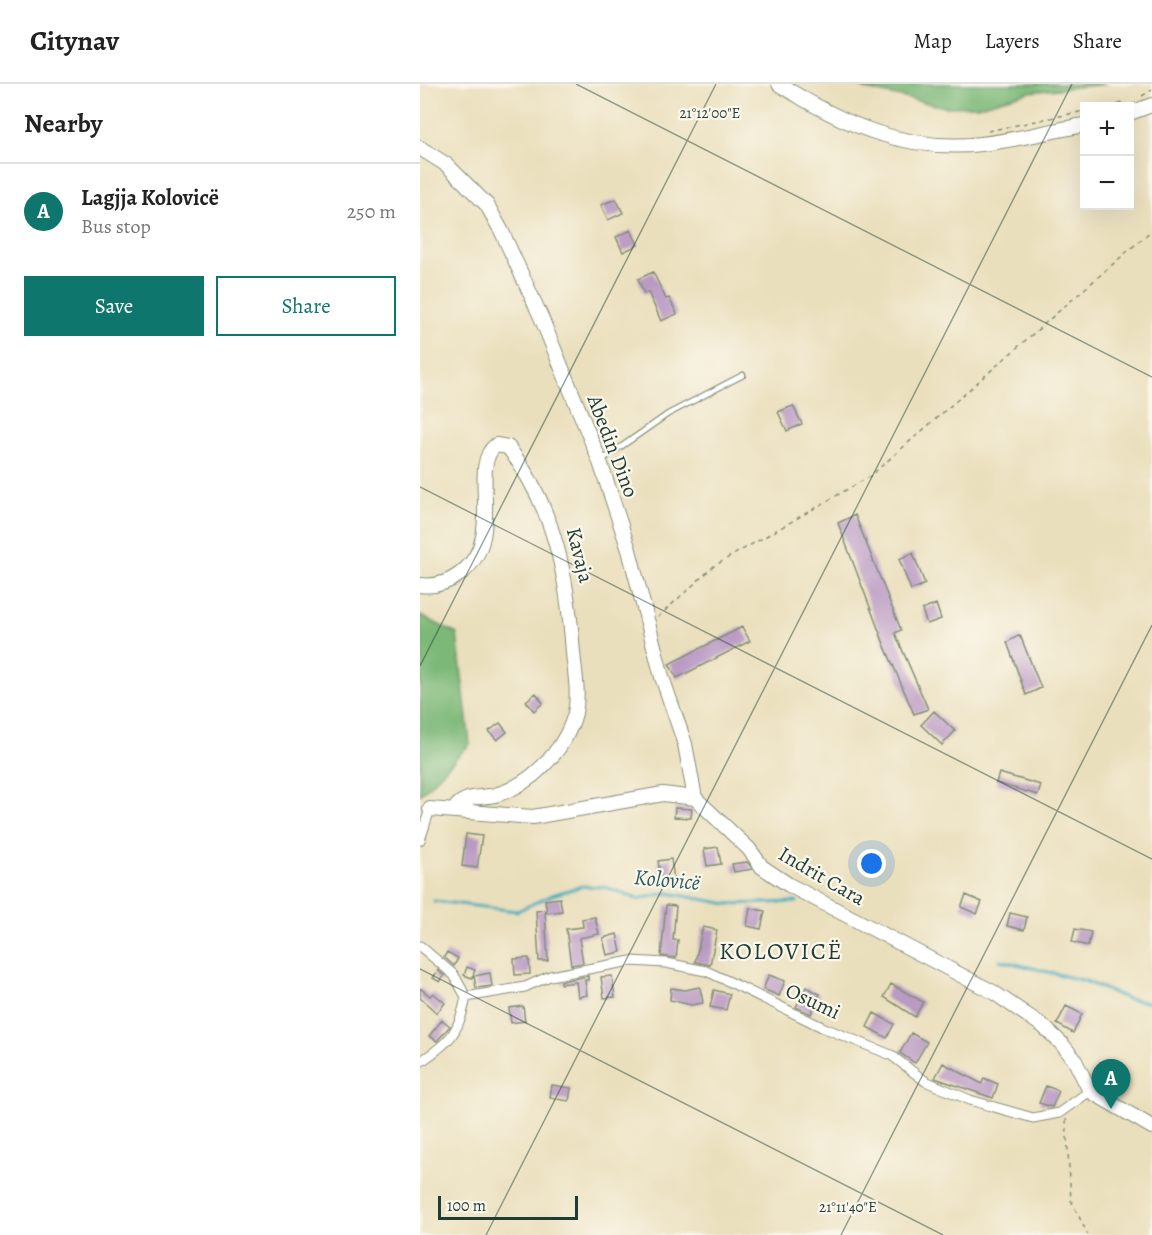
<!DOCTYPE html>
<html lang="en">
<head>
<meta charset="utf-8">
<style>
  body { margin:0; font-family:Alegreya,serif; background:#f2f2f2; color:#222 }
  .controls { position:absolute; right:18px; top:18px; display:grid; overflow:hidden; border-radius:0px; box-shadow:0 6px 24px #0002 }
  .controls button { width:54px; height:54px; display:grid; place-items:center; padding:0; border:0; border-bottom:2px solid #e0e0e0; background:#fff; color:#222; font:30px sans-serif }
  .scale { position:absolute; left:18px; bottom:15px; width:140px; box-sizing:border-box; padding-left:6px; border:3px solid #1f3d34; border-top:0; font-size:16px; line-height:21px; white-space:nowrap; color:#1f3d34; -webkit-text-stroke:4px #fbf7ec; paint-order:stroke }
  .you { position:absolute; left:452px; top:780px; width:21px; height:21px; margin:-15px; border:4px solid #fff; border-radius:50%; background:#1a73e8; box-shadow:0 0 0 9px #1a73e833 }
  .badge { display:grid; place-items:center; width:39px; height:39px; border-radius:50%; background:#0f766e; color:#fff; font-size:20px; font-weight:700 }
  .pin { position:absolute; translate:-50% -50px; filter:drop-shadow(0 2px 3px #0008) }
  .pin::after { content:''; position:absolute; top:32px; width:21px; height:18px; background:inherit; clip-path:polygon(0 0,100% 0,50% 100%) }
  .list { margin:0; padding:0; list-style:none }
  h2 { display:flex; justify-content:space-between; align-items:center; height:78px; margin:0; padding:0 24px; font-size:26px }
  h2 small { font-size:20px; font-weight:400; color:#767676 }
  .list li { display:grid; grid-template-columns:39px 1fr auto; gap:18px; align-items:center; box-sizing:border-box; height:96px; padding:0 24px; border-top:2px solid #e0e0e0 }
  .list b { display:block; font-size:22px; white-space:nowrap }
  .list p { margin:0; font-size:20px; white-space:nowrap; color:#767676 }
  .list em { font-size:20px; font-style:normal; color:#767676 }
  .actions { display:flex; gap:12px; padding:18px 24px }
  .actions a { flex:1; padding:14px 0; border:2px solid #0f766e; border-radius:0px; text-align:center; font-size:21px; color:#0f766e }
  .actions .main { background:#0f766e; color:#fff }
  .map { position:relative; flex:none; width:732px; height:1151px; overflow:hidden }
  header { display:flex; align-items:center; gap:36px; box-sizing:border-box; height:84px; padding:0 30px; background:#fff; border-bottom:2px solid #e0e0e0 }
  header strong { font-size:28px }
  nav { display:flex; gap:33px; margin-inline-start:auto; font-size:21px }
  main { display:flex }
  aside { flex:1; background:#fff }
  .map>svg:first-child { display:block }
  .forest { fill:#7bb877; stroke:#4d7a56; stroke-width:1.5 }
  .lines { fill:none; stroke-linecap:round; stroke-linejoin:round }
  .stream { stroke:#3faabe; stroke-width:3 }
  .building { fill:#b99ac4 }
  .lane-casing { stroke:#848e78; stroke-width:7 }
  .street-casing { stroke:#848e78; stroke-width:11 }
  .secondary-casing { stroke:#848e78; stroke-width:16 }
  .path { stroke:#848e78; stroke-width:1.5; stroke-dasharray:4.5 4.5; stroke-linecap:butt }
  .lane { stroke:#fff; stroke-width:4.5 }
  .street { stroke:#fff; stroke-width:9 }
  .secondary { stroke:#fff; stroke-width:14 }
  .ticks { fill:none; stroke:#1f3d34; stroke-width:1.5; stroke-opacity:0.45 }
  .labels { text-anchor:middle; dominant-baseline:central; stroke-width:4.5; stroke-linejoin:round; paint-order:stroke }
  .street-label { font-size:21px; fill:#1f3d34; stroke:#fbf7ec }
  .water-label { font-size:22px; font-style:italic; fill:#295e5d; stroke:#fbf7ec }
  .quarter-label { font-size:24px; letter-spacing:1.5px; fill:#1f3d34; stroke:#fbf7ec }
  .ticks-label { font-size:15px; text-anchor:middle; fill:#1f3d34; stroke:#fbf7ec; stroke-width:4.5; stroke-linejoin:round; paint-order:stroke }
</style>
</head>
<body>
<header>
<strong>Citynav</strong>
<nav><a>Map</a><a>Layers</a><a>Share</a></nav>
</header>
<main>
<aside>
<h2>Nearby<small></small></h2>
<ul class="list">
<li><span class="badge">A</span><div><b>Lagjja Kolovicë</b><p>Bus stop</p></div><em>250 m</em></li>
</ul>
<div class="actions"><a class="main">Save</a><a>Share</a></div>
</aside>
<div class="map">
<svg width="732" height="1151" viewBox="0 0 732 1151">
  <rect width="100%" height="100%" fill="#fbf7ec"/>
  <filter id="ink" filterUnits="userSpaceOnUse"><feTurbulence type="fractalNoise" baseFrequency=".0167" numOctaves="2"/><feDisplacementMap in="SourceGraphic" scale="12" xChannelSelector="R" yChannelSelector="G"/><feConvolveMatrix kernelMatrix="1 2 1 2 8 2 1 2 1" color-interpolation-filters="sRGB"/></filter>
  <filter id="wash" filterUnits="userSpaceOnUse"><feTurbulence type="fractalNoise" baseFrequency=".008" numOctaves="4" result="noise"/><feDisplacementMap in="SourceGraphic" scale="24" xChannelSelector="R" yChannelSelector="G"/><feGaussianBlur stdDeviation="1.35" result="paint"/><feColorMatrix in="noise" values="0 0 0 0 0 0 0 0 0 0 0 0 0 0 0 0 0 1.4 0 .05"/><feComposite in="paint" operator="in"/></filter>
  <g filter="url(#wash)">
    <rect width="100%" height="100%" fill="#eadfbc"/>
    <path class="forest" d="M437 0H686L610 8 559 22 525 23 445 5Z
      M0 531 37 550 50 660 0 711Z"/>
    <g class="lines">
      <path class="stream" d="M14 817 97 827 132 811 162 802 185 803 218 815 248 809 308 820 377 818
        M580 876 665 897 708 915 732 919"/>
    </g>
    <g id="blocks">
      <path class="building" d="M196 115 203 129 188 136 181 121Z
        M211 146 218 161 203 168 196 153Z
        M233 188 246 215 249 214 257 230 241 237 228 208 224 210 218 195Z
        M373 322 382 340 367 347 358 328Z
        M435 431 481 546 475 549 508 625 494 630 464 560 418 439Z
        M493 469 505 500 491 506 479 475Z
        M516 520 521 535 507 540 502 526Z
        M322 543 330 557 257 594 249 580Z
        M600 551 621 604 606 611 587 558Z
        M116 609 123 619 114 627 106 617Z
        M514 627 535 647 522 661 501 641Z
        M80 639 87 648 77 656 69 647Z
        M579 689 621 701 618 711 576 699Z
        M255 724 272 725 271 734 254 733Z
        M46 750 62 752 57 784 42 782Z
        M298 763 301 780 287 782 284 765Z
        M251 775 254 795 241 797 238 777Z
        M327 778 333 785 314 788 312 780Z
        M546 811 562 818 557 830 541 823Z
        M140 814 142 827 127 829 125 816Z
        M246 821 256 822 253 856H258L256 874 241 872Z
        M330 824 345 827 341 845 327 842Z
        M125 826 128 877H119L116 827Z
        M590 829 607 833 604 846 587 842Z
        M175 833 179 850 159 854 163 879 151 881 146 845 163 843 162 835Z
        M283 843 297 846 290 881 275 878Z
        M655 845 671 848 668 862 652 858Z
        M197 850 201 868 187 871 183 854Z
        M27 868 38 874 34 882 24 873Z
        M109 874 110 890 95 891 94 875Z
        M47 883 55 886 52 894 44 891Z
        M18 886 24 892 20 898 13 894Z
        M70 889 72 902 56 904 54 892Z
        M349 891 365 897 359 912 343 905Z
        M168 892V896H165L167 911 158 913 156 898 141 900V897Z
        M192 892 195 913 184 914 181 893Z
        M471 900 503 918 495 933 464 913Z
        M280 903 283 919 271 921 250 916 251 904 265 906Z
        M386 903 400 910 391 930 376 923Z
        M0 904 10 912 13 909 25 919 17 929 0 914Z
        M294 906 310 910 306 926 290 923Z
        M103 922 105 937 91 939 89 924Z
        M646 922 662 930 653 949 637 940Z
        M454 929 474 940 467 954 447 943Z
        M22 936 30 942 17 957 9 952Z
        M491 949 507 958 495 979 480 969Z
        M523 979 562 1000 564 994 578 1000 573 1014 515 994Z
        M132 1001 151 1004 149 1017 130 1014Z
        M626 1002 639 1007 632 1023 619 1019Z"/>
    </g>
  </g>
  <g filter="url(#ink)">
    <use href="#blocks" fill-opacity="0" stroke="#848e78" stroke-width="1.5"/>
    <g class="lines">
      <g class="lane-casing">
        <path id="lane" d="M182 376 248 330 323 291"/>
      </g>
      <g class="street-casing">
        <path id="street" d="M0 756 10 725
          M0 862 34 891 46 913
          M0 978C30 958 39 949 46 913L105 903 130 892 211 877 246 879 286 887 310 898 402 943 471 971 505 997 550 1016 613 1034 639 1029 670 1007"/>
      </g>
      <g class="secondary-casing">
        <path id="secondary" d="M359 0C420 39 486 69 561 60 596 56 630 47 664 41
          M710 29 732 21
          M0 64 27 81 67 121 82 148 121 233 180 378 209 466 242 593 265 660 275 714
          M0 501C15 503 28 499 40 490 88 454 47 383 76 361L88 363C135 424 148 495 153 569 155 589 159 610 155 629 150 649 137 669 122 683 109 696 93 706 75 711 62 714 47 711 37 722L36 727
          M10 725 113 733 243 710 275 714 329 765 342 783 369 801 573 908 623 942 641 959 654 975 670 1007 732 1043"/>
      </g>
      <path class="path" d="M722 12 732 6
        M689 22 704 19
        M568 47 664 27
        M238 533 294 482 449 393 732 146
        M646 1035 651 1116 668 1151"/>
      <use href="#lane" class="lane"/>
      <use href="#street" class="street"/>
      <use href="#secondary" class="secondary"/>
    </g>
  </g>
  <path class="ticks" d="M156 0 732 293M0 403 732 775M0 582 296 0M0 885 523 1151M66 1151 652 0M421 1151 732 541"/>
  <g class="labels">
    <g class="street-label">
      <text transform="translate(193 362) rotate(69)">Abedin Dino</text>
      <text transform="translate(160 471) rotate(76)">Kavaja</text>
      <text transform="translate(402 792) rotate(30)">Indrit Cara</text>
      <text transform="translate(393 917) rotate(25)">Osumi</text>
    </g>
    <g class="water-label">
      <text transform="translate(247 796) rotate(5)">Kolovicë</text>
    </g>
    <g class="quarter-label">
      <text x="361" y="867">KOLOVICË</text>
    </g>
  </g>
  <g class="ticks-label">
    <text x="290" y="34">21°12'00"E</text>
    <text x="428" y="1128">21°11'40"E</text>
  </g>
</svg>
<div class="controls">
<button>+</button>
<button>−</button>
</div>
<div class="scale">100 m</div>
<div class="you"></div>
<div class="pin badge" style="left:691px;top:1025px">A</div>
</div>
</main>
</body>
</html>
